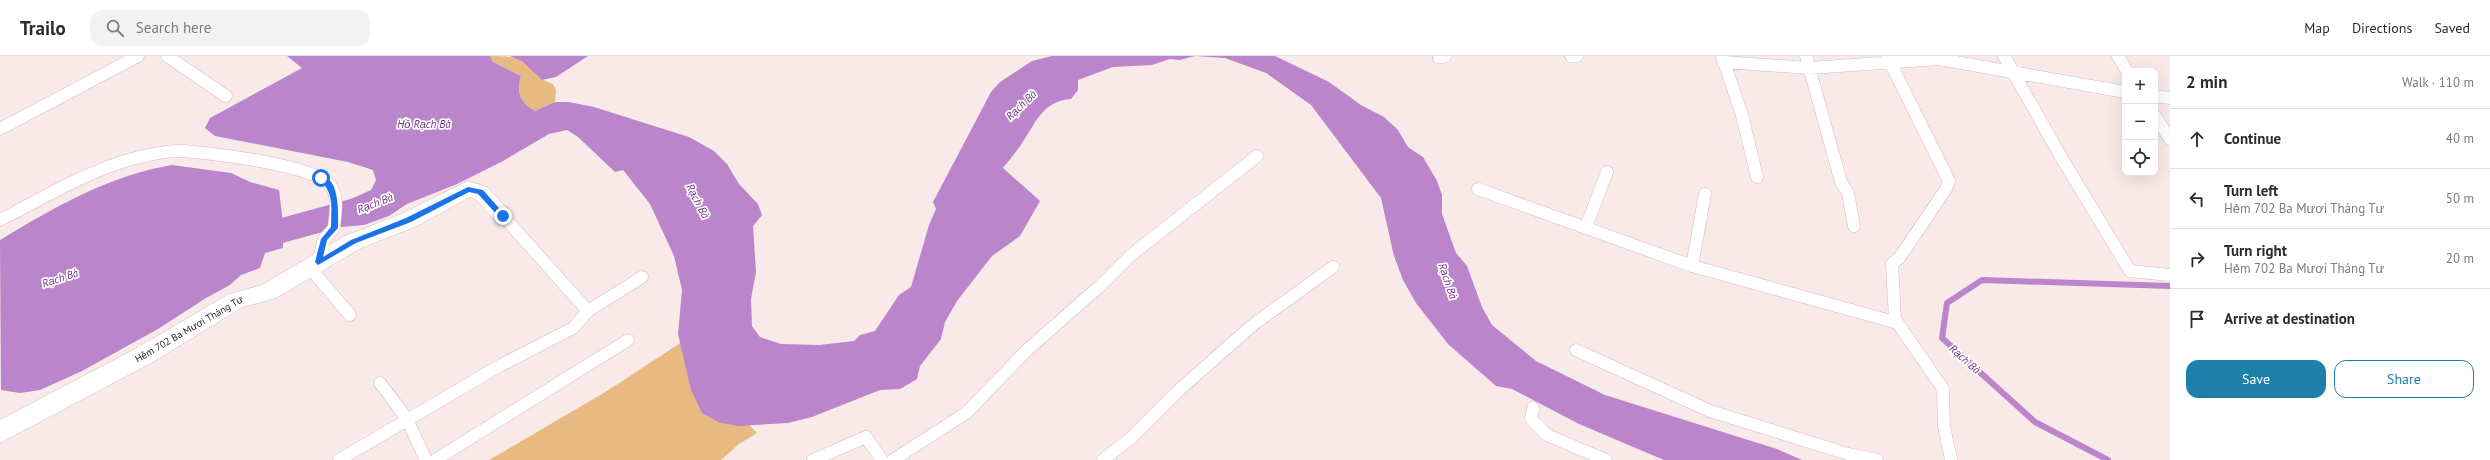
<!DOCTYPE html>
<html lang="en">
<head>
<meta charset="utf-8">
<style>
  body { margin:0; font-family:"PT Sans",sans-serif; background:#f2f2f3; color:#2b2b33 }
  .controls { position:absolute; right:12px; top:12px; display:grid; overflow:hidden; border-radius:8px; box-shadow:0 4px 16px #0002 }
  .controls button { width:36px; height:36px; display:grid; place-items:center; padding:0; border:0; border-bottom:1px solid #e1e1e2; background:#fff; color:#2b2b33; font:20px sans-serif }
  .stop { position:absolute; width:12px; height:12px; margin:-9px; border:3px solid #1a73e8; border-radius:50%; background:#fff }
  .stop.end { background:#1a73e8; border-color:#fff; box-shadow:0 1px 4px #0008 }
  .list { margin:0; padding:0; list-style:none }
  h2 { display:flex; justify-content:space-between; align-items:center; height:52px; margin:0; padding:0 16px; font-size:17px }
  h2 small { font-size:13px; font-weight:400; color:#7c7c81 }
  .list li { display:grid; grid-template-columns:26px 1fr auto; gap:12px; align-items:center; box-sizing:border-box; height:60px; padding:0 16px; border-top:1px solid #e1e1e2 }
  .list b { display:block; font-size:15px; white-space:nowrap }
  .list p { margin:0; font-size:13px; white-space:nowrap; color:#7c7c81 }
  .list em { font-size:13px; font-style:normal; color:#7c7c81 }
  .actions { display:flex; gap:8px; padding:12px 16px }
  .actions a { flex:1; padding:9px 0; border:1px solid #1c80ab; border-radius:12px; text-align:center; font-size:14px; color:#1c80ab }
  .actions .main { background:#1c80ab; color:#fff }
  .icon { flex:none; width:22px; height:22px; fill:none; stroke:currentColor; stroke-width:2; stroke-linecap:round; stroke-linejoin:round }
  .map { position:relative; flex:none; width:2170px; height:404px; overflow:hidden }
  header { display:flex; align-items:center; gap:24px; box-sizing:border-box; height:56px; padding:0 20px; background:#fff; border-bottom:1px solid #e1e1e2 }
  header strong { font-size:19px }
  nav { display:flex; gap:22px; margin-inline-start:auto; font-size:14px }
  .search { width:280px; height:36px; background:#f2f2f3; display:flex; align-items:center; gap:10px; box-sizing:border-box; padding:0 14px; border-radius:12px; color:#7c7c81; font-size:15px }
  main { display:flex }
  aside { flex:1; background:#fff }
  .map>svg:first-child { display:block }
  .green { fill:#e8ba82 }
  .water { fill:#ba85ca }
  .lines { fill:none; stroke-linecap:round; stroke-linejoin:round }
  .stream { stroke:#ba85ca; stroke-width:6 }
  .river { fill:#ba85ca; fill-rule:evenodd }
  .lane-casing { stroke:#cebebe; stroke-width:13 }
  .street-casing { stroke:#cebebe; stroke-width:1 }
  .lane { stroke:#fff; stroke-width:12 }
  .street { fill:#fff; fill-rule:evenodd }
  .route { fill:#1a73e8 }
  .labels { text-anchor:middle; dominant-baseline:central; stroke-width:3.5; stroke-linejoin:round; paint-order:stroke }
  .street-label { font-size:10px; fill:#2b2525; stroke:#fff }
  .water-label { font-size:11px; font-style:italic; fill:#713083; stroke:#fff }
</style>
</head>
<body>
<header>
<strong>Trailo</strong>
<div class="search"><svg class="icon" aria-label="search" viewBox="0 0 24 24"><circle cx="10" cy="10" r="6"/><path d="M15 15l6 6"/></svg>Search here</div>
<nav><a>Map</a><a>Directions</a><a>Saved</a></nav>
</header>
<main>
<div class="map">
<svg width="2170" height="404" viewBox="0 0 2170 404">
  <rect width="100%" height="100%" fill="#fae9e9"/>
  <path class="green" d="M490 0C501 0 514 0 523 6 537 16 533 21 553 28L556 34 555 46 535 55C520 48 516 35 521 20L493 6Z
    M697 276 728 347 757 377 739 388 721 404H489L607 335Z"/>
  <path class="water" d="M287 0H490L493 6 521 20C516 35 520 48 535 55L555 46H568L594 51 689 81 714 95 727 108 739 128 758 148 762 159 753 170 756 216 751 243 752 270 760 281 781 288 819 289 854 285 860 279 875 275 899 239 911 231 929 169 936 153 933 146 991 36 1000 26 1032 5 1052 0H1275L1329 26 1361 49 1384 61 1398 74 1408 91 1423 101 1437 125 1442 139V158L1456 197 1467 210 1482 251 1492 269 1536 305 1605 339 1777 393 1802 404H1664L1579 368 1512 333 1496 330 1448 288 1416 247 1403 224 1394 200 1381 142 1311 49 1266 17 1225 2 1195 0 1180 4 1170 3 1152 9 1113 11 1078 24V34L1071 43C1044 45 1037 64 1024 84 1018 94 1010 103 1003 112L1040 145 1020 180 992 200 957 245 945 266 941 283 920 310 917 323 900 333 880 334 812 361 788 367 737 370 718 366 702 357 691 334 678 278 682 234 674 200 650 148 623 114 615 116 578 81 567 74 549 78 503 105 457 128 407 148 389 160 364 169 341 171 342 147 371 134 376 124 373 114 348 106 215 80 205 72 210 62 302 12Z
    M510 0H588L556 21 542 24 523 6Z
    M172 109 231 117 250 126 279 134 283 167 322 157V176L283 186V192L265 197 260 212 241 219 230 229 206 242 158 273 82 315 40 334 20 337 1 334 0 184C53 152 110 119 172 109Z"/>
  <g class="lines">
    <path class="stream" d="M2108 404 2035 366 1942 282 1947 247 1982 224 2170 230"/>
    <path class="river" d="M376 136 388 140 393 149 388 158 275 189 263 185 257 176 263 167Z"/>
    <g class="lane-casing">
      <path id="lane" d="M167 0 226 40
        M1722 0 1742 59 1757 121
        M1806 0 1841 126 1848 137 1854 170
        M1887 0 1949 125 1946 133 1900 201 1892 208 1895 263 1943 333 1944 370 1951 404
        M2004 0 2064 106 2130 215 2170 219
        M2118 0 2127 15
        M1723 6 1810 12 1939 3 2125 36
        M2155 40 2170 42
        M2155 60 2170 83
        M0 73 138 0
        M1478 133 1692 210
        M1705 138 1692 210 1898 267
        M503 160 588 255
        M0 164C43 142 85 116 132 103 147 99 164 95 179 95 207 96 316 109 331 130 339 142 335 159 334 172L324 183 318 206
        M1586 171 1607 116
        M310 212 350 259
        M1576 294 1710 355 1848 398 1877 404
        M380 327 407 363 426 404
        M1533 352 1531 363 1547 379 1606 404
        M339 404 501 309 573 272 588 255 642 221
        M435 404 628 284
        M813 404 866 381 882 404
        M893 404 966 357 1027 294 1101 229 1130 200 1257 100
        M1103 404 1131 382 1179 334 1254 268 1333 211"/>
    </g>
    <g class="street-casing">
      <path id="street" d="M1433 0H1452C1448 8 1443 9 1434 6Z
        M1565 0H1584C1580 7 1575 8 1567 5Z
        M468 125 487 131 514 160 511 166C489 172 487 146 470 141L417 170 361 192 276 242 243 251 151 307 0 387V364L135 293 229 238 262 229 345 180 401 158Z"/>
    </g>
    <use href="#lane" class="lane"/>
    <use href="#street" class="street"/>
  </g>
  <path class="route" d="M318 120C341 118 338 159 338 172L327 184 323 201 351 184 406 162 468 131 483 134 506 160 500 162 478 138 469 136 411 166 356 187 318 209 315 206 321 183 331 171C331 152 335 136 318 123Z"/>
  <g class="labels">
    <g class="street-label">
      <text transform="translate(189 273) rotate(-30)">Hẻm 702 Ba Mươi Tháng Tư</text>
    </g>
    <g class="water-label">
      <text transform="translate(1021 49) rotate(-44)">Rạch Bà</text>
      <text x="424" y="68">Hồ Rạch Bà</text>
      <text transform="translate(698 145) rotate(63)">Rạch Bà</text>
      <text transform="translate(375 147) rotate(-21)">Rạch Bà</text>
      <text transform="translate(60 222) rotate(-18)">Rạch Bà</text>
      <text transform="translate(1448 225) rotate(71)">Rạch Bà</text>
      <text transform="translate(1965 303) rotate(42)">Rạch Bà</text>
    </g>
  </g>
</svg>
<div class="controls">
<button>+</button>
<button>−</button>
<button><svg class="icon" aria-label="locate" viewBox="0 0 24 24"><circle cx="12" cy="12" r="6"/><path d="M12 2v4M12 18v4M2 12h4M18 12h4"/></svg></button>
</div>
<div class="stop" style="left:321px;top:122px"></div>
<div class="stop end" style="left:503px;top:160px"></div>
</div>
<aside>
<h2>2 min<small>Walk · 110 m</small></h2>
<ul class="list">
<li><svg class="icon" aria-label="ahead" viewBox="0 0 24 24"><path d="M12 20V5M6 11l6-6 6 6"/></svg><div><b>Continue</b></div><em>40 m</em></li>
<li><svg class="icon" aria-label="left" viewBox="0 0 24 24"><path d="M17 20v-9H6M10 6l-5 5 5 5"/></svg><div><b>Turn left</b><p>Hẻm 702 Ba Mươi Tháng Tư</p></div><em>50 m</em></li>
<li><svg class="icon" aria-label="right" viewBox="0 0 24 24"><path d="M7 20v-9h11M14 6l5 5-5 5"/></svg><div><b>Turn right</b><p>Hẻm 702 Ba Mươi Tháng Tư</p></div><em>20 m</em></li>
<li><svg class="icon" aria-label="arrive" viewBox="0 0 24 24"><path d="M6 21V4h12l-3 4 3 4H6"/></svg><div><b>Arrive at destination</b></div></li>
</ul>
<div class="actions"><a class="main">Save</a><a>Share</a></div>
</aside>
</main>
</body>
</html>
